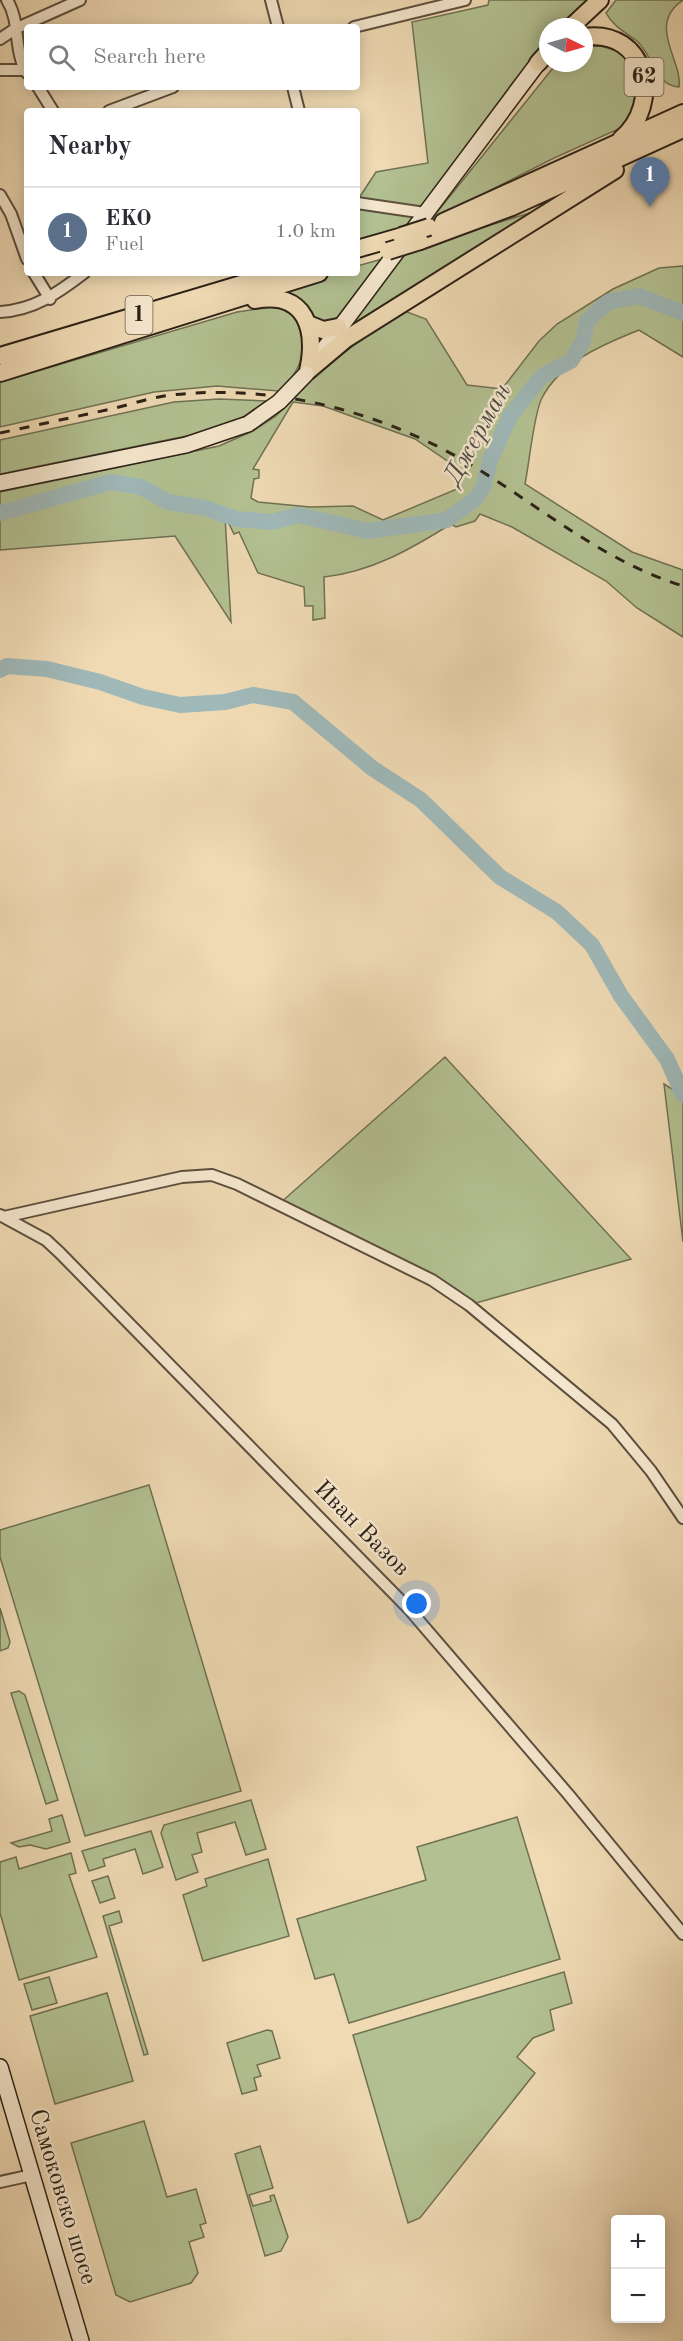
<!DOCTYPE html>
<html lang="en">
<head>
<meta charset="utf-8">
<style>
  body { margin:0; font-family:"Old Standard TT",serif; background:#f2f2f3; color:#2b2b33 }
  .controls { position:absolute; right:18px; bottom:18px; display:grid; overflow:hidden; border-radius:6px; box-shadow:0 3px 15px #0003 }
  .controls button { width:54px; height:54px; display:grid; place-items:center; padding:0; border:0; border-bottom:2px solid #e1e1e2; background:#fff; color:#2b2b33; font:30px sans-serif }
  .compass { position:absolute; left:539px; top:18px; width:54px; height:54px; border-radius:50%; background:#fff; box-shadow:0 3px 15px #0003; rotate:95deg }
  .you { position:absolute; left:417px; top:1604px; width:21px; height:21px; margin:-15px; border:4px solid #fff; border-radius:50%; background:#1a73e8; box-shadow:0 0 0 9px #1a73e833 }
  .badge { display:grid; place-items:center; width:39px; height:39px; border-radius:50%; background:#111827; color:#fff; font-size:20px; font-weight:700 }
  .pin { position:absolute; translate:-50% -50px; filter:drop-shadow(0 2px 3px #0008) }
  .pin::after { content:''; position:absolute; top:32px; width:21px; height:18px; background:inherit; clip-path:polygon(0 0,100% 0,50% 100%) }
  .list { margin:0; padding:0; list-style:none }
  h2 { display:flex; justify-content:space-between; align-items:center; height:78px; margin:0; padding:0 24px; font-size:26px }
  h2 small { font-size:20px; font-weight:400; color:#7c7c81 }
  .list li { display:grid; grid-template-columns:39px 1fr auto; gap:18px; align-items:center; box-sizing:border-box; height:90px; padding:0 24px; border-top:2px solid #e1e1e2 }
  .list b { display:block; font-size:22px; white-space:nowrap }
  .list p { margin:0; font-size:20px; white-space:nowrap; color:#7c7c81 }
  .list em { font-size:20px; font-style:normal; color:#7c7c81 }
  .icon { flex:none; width:33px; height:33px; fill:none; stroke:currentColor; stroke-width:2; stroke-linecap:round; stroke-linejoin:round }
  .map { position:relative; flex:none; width:683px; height:2341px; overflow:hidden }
  .search { position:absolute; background:#fff; box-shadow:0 3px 15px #0003; left:24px; top:24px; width:336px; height:66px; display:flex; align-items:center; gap:15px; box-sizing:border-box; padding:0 21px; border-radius:6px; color:#7c7c81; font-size:22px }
  .panel { position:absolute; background:#fff; box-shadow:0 3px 15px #0003; left:24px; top:108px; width:336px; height:168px; border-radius:6px }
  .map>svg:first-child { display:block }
  .green { fill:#b3c192; stroke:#6f7154; stroke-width:1.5; fill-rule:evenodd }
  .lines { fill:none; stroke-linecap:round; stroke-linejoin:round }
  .river { stroke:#9fb8b8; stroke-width:16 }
  .minor-casing { stroke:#5c4f3e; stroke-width:14 }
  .secondary-casing { stroke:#2b2116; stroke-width:18 }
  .primary-casing { stroke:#2b2116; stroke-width:20 }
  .minor { stroke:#f5e7ce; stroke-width:10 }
  .secondary { stroke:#f5e7ce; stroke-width:15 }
  .primary { stroke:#efdab4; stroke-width:16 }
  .rail { stroke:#2b2116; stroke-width:3; stroke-dasharray:10 10; stroke-linecap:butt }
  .secondary-bridge-casing { stroke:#2b2116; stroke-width:18; stroke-linecap:butt }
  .primary-bridge-casing { stroke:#2b2116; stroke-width:20; stroke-linecap:butt }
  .secondary-bridge { stroke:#f5e7ce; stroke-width:15 }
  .primary-bridge { stroke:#efdab4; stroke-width:16 }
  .labels { text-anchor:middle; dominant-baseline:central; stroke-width:5; stroke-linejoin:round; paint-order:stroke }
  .shield { fill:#f5e7ce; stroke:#685c4d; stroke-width:1.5 }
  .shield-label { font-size:22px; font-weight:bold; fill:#2b2116 }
  .street-label { font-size:24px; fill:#2b2116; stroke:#f5e7ce }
  .water-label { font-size:26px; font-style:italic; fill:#4e4e47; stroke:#f5e7ce }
</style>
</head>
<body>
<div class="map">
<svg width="683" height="2341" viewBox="0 0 683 2341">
  <rect width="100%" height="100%" fill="#efdab4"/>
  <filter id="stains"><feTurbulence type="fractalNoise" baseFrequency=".00333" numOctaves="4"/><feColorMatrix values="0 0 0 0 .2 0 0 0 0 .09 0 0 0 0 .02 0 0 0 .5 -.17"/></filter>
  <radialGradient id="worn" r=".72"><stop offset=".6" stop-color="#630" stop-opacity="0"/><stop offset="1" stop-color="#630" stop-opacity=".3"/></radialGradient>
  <path class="green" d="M489 0H592L561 27H548V42L514 81 404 230 357 243V201L376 172 428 163 412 22 488 5Z
    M616 0H683C646 25 683 61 679 87 655 86 653 55 637 41 625 32 613 26 606 13Z
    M601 46 623 53 637 69 636 110 623 127 552 159 430 221 557 63H584V47Z
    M539 210 346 332 407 251Z
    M382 259 335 320 327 325 315 322 275 292 336 273H357V266Z
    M683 266V357L639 330C604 344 560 362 542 398 534 412 529 465 525 484L632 552 683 570V637L637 608 606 581 512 527 480 514 475 521 456 527 451 524C411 549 371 572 324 577L325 618 313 620V606H305L304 587 258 573 239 532 234 534 225 516 231 622 175 536 0 550V492L219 446 253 431 276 416 326 366 402 310 426 319 467 385 502 389 539 341 557 324 613 289 659 268ZM293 402 323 406 415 439 465 473 457 489 383 520 353 506 310 507 258 502 251 498 254 479 259 478V470L253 469Z
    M277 306 294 316 304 328C303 358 302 370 279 391L217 386 154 392 0 427V382L237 312Z
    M219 399 266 401 243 417 211 431 0 474V440L174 402Z
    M445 1057 631 1259 469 1305 279 1204Z
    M664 1084 683 1096V1242Z
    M149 1485 241 1791 85 1836 0 1557V1530Z
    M0 1608 10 1642 8 1648 0 1651Z
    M19 1691 25 1695 58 1800 46 1804 11 1693Z
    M251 1800 266 1849 246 1855 235 1822 197 1833 202 1852 192 1855 198 1872 176 1880 161 1833 164 1825Z
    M62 1815 70 1842 46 1849 30 1845 19 1847 11 1843 52 1831 49 1819Z
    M517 1817 560 1959 349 2023 334 1974 315 1979 297 1919 426 1880 417 1847Z
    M151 1831 163 1867 143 1874 135 1849 103 1859 105 1866 89 1871 82 1851Z
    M71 1853 76 1873 69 1875 97 1957 19 1980 0 1913V1862L16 1857 19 1869Z
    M268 1859 289 1936 203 1961 183 1895 207 1886 205 1879Z
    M108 1876 115 1898 100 1903 92 1881Z
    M119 1911 122 1922 109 1926 148 2054 144 2055 103 1916Z
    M564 1972 572 2003 550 2010 554 2030 533 2038 517 2057 535 2073 420 2218 408 2223 353 2035Z
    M49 1977 57 2003 32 2010 24 1984Z
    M107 1993 133 2081 55 2104 30 2016Z
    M267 2030 272 2031 280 2058 257 2065 261 2076 254 2078 257 2090 242 2094 227 2043Z
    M144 2121 167 2197 196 2189 206 2223 200 2225 204 2237 189 2242 198 2273 191 2283 130 2302 116 2295 71 2143Z
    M260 2146 273 2188 249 2195 253 2206 271 2201 270 2196 274 2195 288 2237 281 2251 265 2256 235 2154Z"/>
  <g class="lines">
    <path class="river" d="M0 513 111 482 141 487 168 502 205 508 237 519 272 522 298 515 368 531 447 520 476 498 484 485 490 460 511 415 542 376 571 361 583 341 587 321 608 302 639 296 683 313
      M0 670 7 666 47 669 100 682 143 697 180 705 225 702 253 695 293 702 372 768 421 800 500 877 557 912 592 945 621 996 667 1059 683 1095"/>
    <g class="minor-casing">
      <path id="minor" d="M7 0C21 22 13 50 27 73
        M271 0 278 27
        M354 27 465 0
        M0 39 15 29 80 0
        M0 70H25
        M38 87 53 111
        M293 87 299 111
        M109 111 173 87
        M0 195 11 214 27 259
        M357 203 425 213
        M34 273 50 299
        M0 312C34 310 58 293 84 273
        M0 1215 46 1240 60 1253 408 1608 568 1794 683 1934
        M4 1217 182 1177 212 1175 237 1184 432 1280 469 1305 612 1424 651 1471 683 1518
        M0 2182 32 2175"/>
    </g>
    <g class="secondary-casing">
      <path id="secondary" d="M315 361 538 63
        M0 483 186 445 248 424
        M0 2067 81 2341"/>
    </g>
    <g class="primary-casing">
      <path id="primary" d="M571 27 600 0
        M584 37C647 28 663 104 621 139
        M538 63 548 52
        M443 222 683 113
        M420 241 512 207 683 129
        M357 249 399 237
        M255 300C306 290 317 330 308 371
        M308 324 323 330 338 327
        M0 356 278 273
        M308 371 346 339 615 170
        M0 373 319 273"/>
    </g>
    <use href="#minor" class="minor"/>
    <use href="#secondary" class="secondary"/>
    <use href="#primary" class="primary"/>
    <path class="rail" d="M0 433C37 425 74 417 111 409 128 405 146 399 164 396 269 382 378 410 468 463 540 506 602 561 683 586"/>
    <g class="secondary-bridge-casing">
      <path id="secondary-bridge" d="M248 424 279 402 306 374"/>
    </g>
    <g class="primary-bridge-casing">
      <path id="primary-bridge" d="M401 236 429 227
        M388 251 420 241"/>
    </g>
    <use href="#secondary-bridge" class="secondary-bridge"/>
    <use href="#primary-bridge" class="primary-bridge"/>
  </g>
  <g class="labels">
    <g class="shield">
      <rect x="624.5" y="58" width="39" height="38" rx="4.5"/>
      <rect x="125.5" y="296" width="27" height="38" rx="4.5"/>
    </g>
    <g class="shield-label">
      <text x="644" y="77">62</text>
      <text x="139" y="315">1</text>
    </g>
    <g class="street-label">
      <text transform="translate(361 1529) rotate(45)">Иван Вазов</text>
      <text transform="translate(62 2197) rotate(73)">Самоковско шосе</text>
    </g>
    <g class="water-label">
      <text transform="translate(478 434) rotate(-61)">Джерман</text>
    </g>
  </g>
  <rect width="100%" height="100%" filter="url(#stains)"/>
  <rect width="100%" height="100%" fill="url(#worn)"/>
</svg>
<div class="controls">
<button>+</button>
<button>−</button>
</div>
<svg class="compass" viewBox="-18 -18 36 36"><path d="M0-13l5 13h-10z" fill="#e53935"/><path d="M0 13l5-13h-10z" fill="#7c7c81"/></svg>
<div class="you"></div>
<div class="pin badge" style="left:650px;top:207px;background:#5c6f8a">1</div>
<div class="search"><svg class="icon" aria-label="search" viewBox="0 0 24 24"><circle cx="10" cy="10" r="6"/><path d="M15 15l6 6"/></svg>Search here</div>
<section class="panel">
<h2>Nearby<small></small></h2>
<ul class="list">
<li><span class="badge" style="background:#5c6f8a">1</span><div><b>EKO</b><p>Fuel</p></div><em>1.0 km</em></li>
</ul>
</section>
</div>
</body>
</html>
